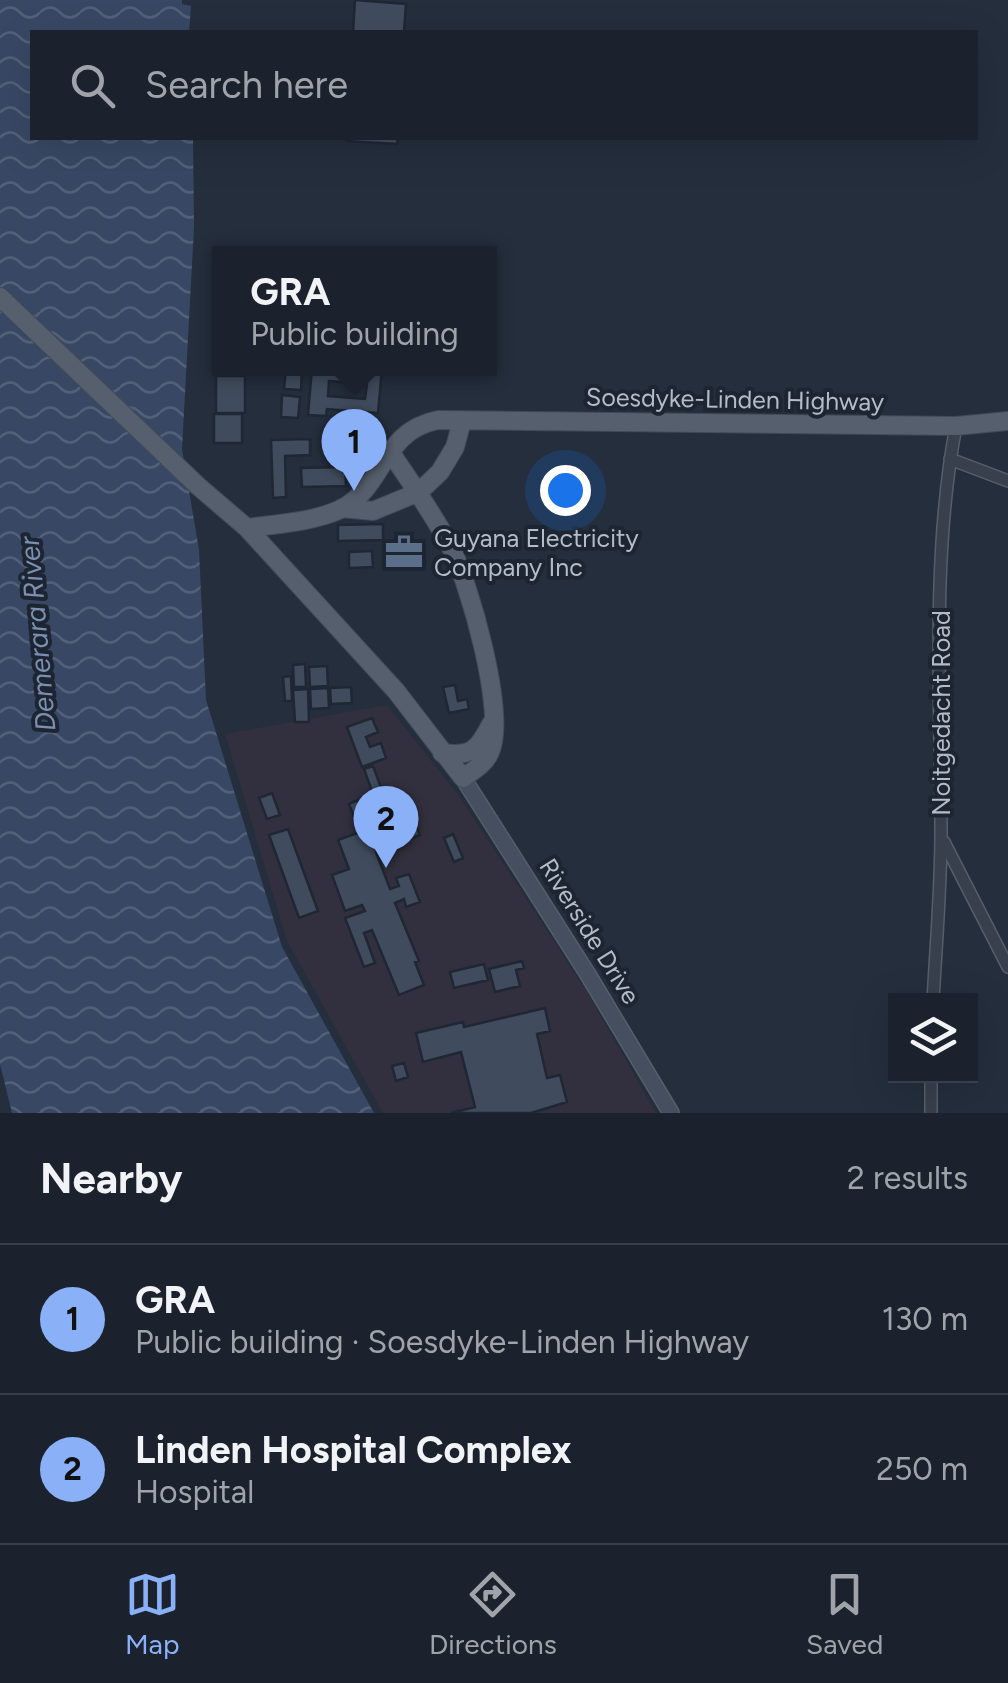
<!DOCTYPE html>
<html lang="en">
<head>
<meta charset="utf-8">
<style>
  body { margin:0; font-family:Figtree,sans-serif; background:#242a36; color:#f1f3f6 }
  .controls { position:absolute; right:30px; bottom:30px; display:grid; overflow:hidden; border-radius:0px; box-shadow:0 10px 40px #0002 }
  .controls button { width:90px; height:90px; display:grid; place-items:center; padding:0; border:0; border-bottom:2px solid #393f4a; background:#1b222e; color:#f1f3f6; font:50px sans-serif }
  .you { position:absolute; left:565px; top:490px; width:35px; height:35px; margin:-25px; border:8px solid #fff; border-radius:50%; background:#1a73e8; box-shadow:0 0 0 15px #1a73e833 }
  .badge { display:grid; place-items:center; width:65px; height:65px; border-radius:50%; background:#8ab0f7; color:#111; font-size:32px; font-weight:700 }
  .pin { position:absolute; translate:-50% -82px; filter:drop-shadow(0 2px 5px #0008) }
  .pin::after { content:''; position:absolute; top:52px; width:35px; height:30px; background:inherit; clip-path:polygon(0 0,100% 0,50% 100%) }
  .popup { position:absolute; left:212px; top:246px; width:285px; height:130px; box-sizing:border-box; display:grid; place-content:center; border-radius:0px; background:#1b222e; filter:drop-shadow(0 2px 8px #0005); font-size:32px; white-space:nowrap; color:#a0a4aa }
  .popup b { font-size:38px; color:#f1f3f6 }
  .popup::after { content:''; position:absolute; left:50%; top:100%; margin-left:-20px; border:20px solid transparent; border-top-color:#1b222e }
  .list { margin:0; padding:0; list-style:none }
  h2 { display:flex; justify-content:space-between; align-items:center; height:130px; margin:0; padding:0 40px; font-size:42px }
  h2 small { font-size:32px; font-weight:400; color:#a0a4aa }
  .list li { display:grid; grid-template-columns:65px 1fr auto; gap:30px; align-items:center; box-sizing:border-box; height:150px; padding:0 40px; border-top:2px solid #393f4a }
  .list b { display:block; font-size:38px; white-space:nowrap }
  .list p { margin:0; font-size:32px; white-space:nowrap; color:#a0a4aa }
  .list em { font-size:32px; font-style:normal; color:#a0a4aa }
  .icon { flex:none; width:55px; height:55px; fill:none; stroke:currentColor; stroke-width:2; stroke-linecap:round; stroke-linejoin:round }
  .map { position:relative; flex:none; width:1008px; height:1113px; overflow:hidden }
  .search { position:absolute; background:#1b222e; box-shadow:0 10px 40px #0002; left:30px; right:30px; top:30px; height:110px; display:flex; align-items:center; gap:25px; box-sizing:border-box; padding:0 35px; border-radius:0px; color:#a0a4aa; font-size:38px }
  .sheet { height:430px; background:#1b222e }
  nav { display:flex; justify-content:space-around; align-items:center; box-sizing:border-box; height:140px; border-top:2px solid #393f4a; background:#1b222e; font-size:28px; color:#a0a4aa }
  nav a { display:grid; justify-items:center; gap:5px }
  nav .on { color:#8ab0f7 }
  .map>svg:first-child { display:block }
  .medical { fill:#32303e }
  .water { fill:url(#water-waves) }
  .building { fill:#404c5d; stroke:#1f2734; stroke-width:2.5; fill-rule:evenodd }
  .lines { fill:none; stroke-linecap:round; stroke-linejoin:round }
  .street-casing { stroke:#565e6b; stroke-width:14 }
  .secondary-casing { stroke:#565e6b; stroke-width:18 }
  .primary-casing { stroke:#414956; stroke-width:20 }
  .street { stroke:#38404d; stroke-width:11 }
  .secondary { stroke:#464f60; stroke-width:15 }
  .primary { stroke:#565f6d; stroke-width:18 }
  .labels { text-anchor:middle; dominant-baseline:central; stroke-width:8; stroke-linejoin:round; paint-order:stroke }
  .street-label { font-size:25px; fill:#b4bbc9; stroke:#1d2532 }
  .poi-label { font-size:25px; fill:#b4bbc9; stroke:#1d2532; text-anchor:start }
  .water-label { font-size:28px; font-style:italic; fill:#7c8fb0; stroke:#1d2532 }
</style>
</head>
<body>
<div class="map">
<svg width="1008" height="1113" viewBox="0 0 1008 1113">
  <defs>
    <pattern id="water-waves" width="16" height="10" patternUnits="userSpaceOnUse" patternTransform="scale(2.5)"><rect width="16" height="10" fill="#384864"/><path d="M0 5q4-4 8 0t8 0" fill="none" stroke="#526079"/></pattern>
  </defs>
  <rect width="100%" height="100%" fill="#242e3d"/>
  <path class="medical" d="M387 705 459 796 587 992 656 1113H383L287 941 225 734Z"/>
  <path class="water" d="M0 0H182V4L191 6 189 32H32V138H193L194 227 182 449 199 550 206 700 282 947 374 1113H12L0 1064Z"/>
  <path class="building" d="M355 0 406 4 404 32H353Z
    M347 138H398L397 144 347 141Z
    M286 368H302L301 390 284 389Z
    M312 368H382L378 413 327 409 326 416 308 415ZM329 381 367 384 365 399 328 396Z
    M216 376H245V413H216Z
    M282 395 300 397 298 418 281 417Z
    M214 414H242V443H214Z
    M373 438V451H357V463H368L369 474H350L352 451 330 452V439Z
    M310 439V455L285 456 286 497 273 498 271 440Z
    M345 467 346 486 302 487 301 468Z
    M383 524V540L338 541V525Z
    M425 545V564L391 565 390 546Z
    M372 551 373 567 349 568V552Z
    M305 664 306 687H294L293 665Z
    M327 666 328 686 310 687 309 667Z
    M291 676 292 701H285L283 677Z
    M455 685 458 701 467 699 469 709 449 713 443 687Z
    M351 687 352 703 331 704 330 688Z
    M328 688 329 708 311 709 310 689Z
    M308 689 309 722H295L293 690Z
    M372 718 378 732 366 737 370 747 381 743 386 758 362 767 347 727Z
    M373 766 382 790 373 794 364 769Z
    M272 793 280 815 267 819 259 798Z
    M358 800 369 829 377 826 373 815 407 802 420 835 376 852 390 889 399 886 396 878 409 874 420 902 406 907 404 899 395 903 419 961 415 962 424 985 399 995 372 930 364 933 375 963 364 967 345 918 365 911 362 905 345 911 332 875 349 869 338 840 360 832 349 804Z
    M288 829 318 911 299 918 269 835Z
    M453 834 463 858 454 862 444 838Z
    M522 961 524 968 516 970 520 986 495 992 489 969Z
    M484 964 488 980 454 988 450 972Z
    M545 1008 550 1031 537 1034 547 1078 560 1075 567 1102 531 1113H451L475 1107 461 1052 423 1062 416 1033 463 1022 464 1027Z
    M404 1063 408 1077 396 1081 392 1066Z"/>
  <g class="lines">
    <g class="street-casing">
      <path id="street" d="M950 459 1008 481
        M944 842 1008 967
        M933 1001C936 945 941 888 941 832 941 699 931 557 956 426
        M931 1113V1076"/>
    </g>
    <g class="secondary-casing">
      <path id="secondary" d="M463 778 587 973 671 1113"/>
    </g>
    <g class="primary-casing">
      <path id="primary" d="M0 297 198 486 247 528 396 691 463 778C474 770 485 764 490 752 507 715 469 580 449 544 432 512 411 483 391 453
        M342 508 373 511 419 492 440 472 455 447 462 421
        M247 528C278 524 313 522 341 509 385 487 381 431 438 420L956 426 1008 421
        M442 753C471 757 478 750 491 724"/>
    </g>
    <use href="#street" class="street"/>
    <use href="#secondary" class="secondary"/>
    <use href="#primary" class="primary"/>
  </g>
  <defs>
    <g id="office-bare" transform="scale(3)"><path d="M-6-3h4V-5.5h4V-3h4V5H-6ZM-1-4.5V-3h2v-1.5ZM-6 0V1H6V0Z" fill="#5c6f8a" stroke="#1d2532" stroke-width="2.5" paint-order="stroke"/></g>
  </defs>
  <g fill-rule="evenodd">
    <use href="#office-bare" x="404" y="552"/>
  </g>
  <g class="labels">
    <g class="street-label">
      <text transform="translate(735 399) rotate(1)">Soesdyke-Linden Highway</text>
      <text transform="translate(941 713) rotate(-90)">Noitgedacht Road</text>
      <text transform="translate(590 931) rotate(58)">Riverside Drive</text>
    </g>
    <g class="poi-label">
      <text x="434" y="538">Guyana Electricity<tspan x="434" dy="29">Company Inc</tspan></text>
    </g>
    <g class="water-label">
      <text transform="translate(37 634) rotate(-95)">Demerara River</text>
    </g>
  </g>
</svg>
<div class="controls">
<button><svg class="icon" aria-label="layers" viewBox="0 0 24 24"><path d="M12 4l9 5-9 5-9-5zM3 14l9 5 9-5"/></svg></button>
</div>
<div class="you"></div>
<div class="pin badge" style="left:354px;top:491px">1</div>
<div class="popup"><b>GRA</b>Public building</div>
<div class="pin badge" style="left:386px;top:868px">2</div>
<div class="search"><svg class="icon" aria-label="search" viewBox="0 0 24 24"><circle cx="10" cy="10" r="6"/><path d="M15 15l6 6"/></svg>Search here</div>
</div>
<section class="sheet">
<h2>Nearby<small>2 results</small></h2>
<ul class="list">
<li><span class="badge">1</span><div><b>GRA</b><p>Public building · Soesdyke-Linden Highway</p></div><em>130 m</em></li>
<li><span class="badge">2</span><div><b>Linden Hospital Complex</b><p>Hospital</p></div><em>250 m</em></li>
</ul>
</section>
<nav>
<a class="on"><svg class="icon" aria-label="map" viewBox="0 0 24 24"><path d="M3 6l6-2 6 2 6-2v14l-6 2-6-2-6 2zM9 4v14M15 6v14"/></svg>Map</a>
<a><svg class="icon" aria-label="directions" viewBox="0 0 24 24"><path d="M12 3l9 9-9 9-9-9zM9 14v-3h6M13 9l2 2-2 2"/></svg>Directions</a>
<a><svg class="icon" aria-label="saved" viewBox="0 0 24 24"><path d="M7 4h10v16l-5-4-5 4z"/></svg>Saved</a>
</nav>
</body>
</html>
